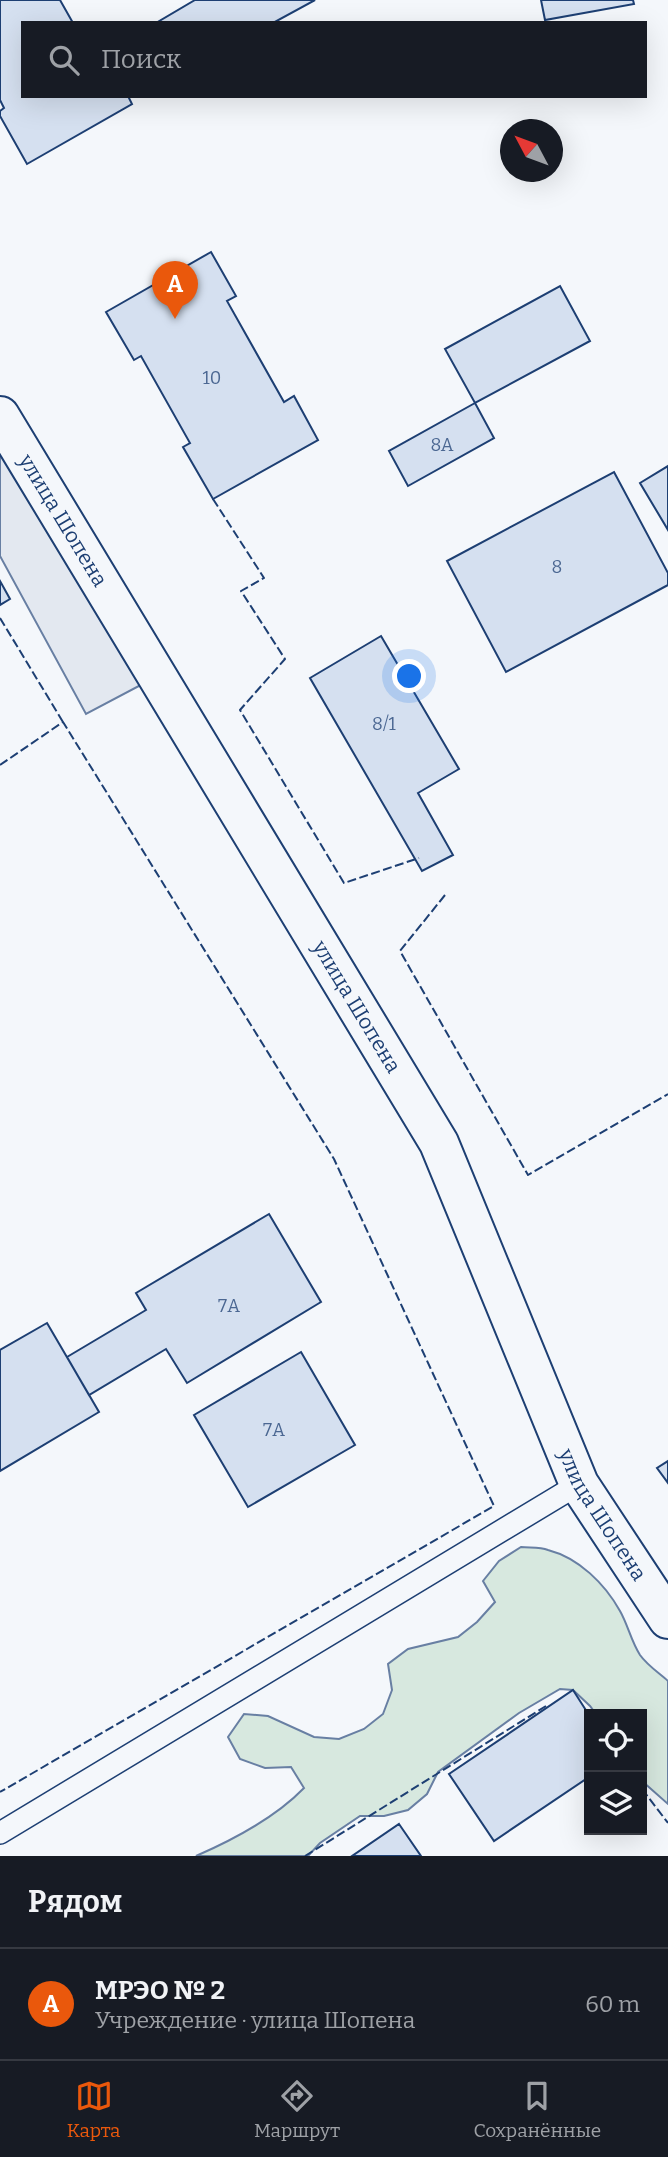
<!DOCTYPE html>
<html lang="ru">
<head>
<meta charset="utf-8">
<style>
  body { margin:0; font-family:Bitter,serif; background:#242831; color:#f1f3f6 }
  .controls { position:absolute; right:21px; bottom:21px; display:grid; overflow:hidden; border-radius:0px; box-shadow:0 7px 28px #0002 }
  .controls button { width:63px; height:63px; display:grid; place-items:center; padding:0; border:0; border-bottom:2px solid #363941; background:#171b24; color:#f1f3f6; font:35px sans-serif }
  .compass { position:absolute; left:500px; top:119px; width:63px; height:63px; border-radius:50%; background:#171b24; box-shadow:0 7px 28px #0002; rotate:311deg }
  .you { position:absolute; left:410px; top:677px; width:24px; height:24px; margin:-18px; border:5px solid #fff; border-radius:50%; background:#1a73e8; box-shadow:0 0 0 10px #1a73e833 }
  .badge { display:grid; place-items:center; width:46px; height:46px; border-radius:50%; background:#ea580c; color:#fff; font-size:23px; font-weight:700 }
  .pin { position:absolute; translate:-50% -58px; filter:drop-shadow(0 2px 4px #0008) }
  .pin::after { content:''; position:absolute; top:37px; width:24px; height:21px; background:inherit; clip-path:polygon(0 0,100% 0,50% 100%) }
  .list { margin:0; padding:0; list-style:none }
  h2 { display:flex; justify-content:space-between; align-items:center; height:91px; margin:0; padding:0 28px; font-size:30px }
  h2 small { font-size:23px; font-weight:400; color:#9ea1a6 }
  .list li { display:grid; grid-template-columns:46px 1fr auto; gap:21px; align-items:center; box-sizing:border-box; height:112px; padding:0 28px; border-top:2px solid #363941 }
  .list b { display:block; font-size:26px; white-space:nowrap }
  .list p { margin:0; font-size:23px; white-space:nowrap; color:#9ea1a6 }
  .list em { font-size:23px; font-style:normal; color:#9ea1a6 }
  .icon { flex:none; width:38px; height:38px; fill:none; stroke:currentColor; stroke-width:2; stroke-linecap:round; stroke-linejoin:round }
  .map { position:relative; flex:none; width:668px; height:1856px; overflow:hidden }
  .search { position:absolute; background:#171b24; box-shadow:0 7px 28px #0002; left:21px; right:21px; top:21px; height:77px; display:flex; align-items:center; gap:18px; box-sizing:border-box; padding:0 24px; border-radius:0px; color:#9ea1a6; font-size:26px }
  .sheet { height:203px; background:#171b24 }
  nav { display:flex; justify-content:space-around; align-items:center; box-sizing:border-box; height:98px; border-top:2px solid #363941; background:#171b24; font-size:19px; color:#9ea1a6 }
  nav a { display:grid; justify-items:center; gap:4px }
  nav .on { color:#ea580c }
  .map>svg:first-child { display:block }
  .green { fill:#d7e8df; stroke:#687fa3; stroke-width:2 }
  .parking { fill:#e3e8f0; stroke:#687fa3; stroke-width:2 }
  .building { fill:#d5e0f0; stroke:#1d3f73; stroke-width:2 }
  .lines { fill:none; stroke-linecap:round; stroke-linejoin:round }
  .lane-casing { stroke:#1d3f73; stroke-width:24 }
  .street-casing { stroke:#1d3f73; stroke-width:42 }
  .lane { stroke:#f4f7fb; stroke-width:21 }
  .street { stroke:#f4f7fb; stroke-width:38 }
  .fence { stroke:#1d3f73; stroke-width:2; stroke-dasharray:9 3.5; stroke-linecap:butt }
  .labels { text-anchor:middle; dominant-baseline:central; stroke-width:5; stroke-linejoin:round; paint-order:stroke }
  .number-label { font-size:18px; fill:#4b6792 }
  .street-label { font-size:21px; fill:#1d3f73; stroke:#f4f7fb }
</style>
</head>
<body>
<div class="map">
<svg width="668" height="1856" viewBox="0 0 668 1856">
  <rect width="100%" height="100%" fill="#f4f7fb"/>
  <path class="green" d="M521 1547C530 1548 540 1547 548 1550 579 1558 605 1584 620 1611 628 1625 631 1641 640 1655 647 1665 659 1673 668 1681V1804L642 1781V1714H596L590 1706 573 1690 560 1689 519 1713 438 1772 427 1794 408 1810 384 1816H360L320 1843 308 1856H196C235 1839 275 1818 304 1788L291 1767 265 1768 240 1759 228 1737 244 1714 268 1716 314 1737 339 1739 364 1729 383 1714 392 1690 388 1664 408 1649 458 1637 477 1622 495 1602 483 1581 499 1561Z"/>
  <path class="parking" d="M0 425 154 678 86 714 0 556Z"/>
  <path class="building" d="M0 0H60L73 23H23V96H128L132 104 27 164 0 116V111L4 108 0 100Z
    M195 0H315L273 23H156Z
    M541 0H633L634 4 545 20Z
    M211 252 236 296 227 301 284 402 294 396 318 440 213 499 183 447 190 443 141 356 134 360 106 312Z
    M560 286 590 341 475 403 445 349Z
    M475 403 494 438 408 486 389 451Z
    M668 466V530L640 483Z
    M614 472 668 573V585L506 672 447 561Z
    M0 581 10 599 0 605Z
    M381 636 459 769 418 793 453 855 422 871 310 678Z
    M269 1214 321 1302 187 1383 166 1349 89 1395 67 1357 146 1310 136 1293Z
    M47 1323 99 1412 0 1471V1350Z
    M301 1352 355 1445 248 1507 194 1415Z
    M668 1461V1483L657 1468Z
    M573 1690 589 1715V1777L494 1841 449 1774Z
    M399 1824 421 1856H352Z"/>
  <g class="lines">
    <g class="lane-casing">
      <path id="lane" d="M0 1833 579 1484"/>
    </g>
    <g class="street-casing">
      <g id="street">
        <path id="s1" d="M0 416 439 1143 579 1484 668 1619"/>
      </g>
    </g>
    <use href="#lane" class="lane"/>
    <use href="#street" class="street"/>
    <path class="fence" d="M213 499 264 578 241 591 285 659 240 710 344 883 419 858
      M0 618 63 722
      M0 765 63 722 334 1159 494 1506 0 1792
      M445 895 400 951 528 1175 668 1094
      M642 1789 668 1823
      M305 1856 546 1706"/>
  </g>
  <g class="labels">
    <g class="number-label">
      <text x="212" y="378">10</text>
      <text x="442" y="445">8А</text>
      <text x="557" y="567">8</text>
      <text x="384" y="724">8/1</text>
      <text x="229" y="1306">7А</text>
      <text x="274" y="1430">7А</text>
    </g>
    <g class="street-label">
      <text stroke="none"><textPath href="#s1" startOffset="122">улица Шопена</textPath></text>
      <text stroke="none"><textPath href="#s1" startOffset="690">улица Шопена</textPath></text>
      <text stroke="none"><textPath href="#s1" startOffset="1256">улица Шопена</textPath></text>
    </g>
  </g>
</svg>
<div class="controls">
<button><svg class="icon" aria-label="locate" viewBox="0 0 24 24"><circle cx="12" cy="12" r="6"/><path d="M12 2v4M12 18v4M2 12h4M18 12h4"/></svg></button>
<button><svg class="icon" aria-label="layers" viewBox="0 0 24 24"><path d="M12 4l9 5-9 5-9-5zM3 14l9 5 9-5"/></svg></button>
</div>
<svg class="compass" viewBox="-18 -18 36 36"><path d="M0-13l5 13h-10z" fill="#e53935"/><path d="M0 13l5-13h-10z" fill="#9ea1a6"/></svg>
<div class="you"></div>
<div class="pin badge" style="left:175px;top:319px">A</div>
<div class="search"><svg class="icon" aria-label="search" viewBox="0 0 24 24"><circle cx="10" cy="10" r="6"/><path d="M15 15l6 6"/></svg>Поиск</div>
</div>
<section class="sheet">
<h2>Рядом<small></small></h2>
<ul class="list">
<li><span class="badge">A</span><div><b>МРЭО № 2</b><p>Учреждение · улица Шопена</p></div><em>60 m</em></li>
</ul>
</section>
<nav>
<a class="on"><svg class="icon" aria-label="map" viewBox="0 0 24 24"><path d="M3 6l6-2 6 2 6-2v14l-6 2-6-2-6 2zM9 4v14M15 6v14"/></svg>Карта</a>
<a><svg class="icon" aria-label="directions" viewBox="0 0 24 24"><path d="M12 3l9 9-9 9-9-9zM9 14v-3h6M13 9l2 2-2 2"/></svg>Маршрут</a>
<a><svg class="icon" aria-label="saved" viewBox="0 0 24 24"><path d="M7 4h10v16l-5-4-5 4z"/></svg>Сохранённые</a>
</nav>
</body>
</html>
